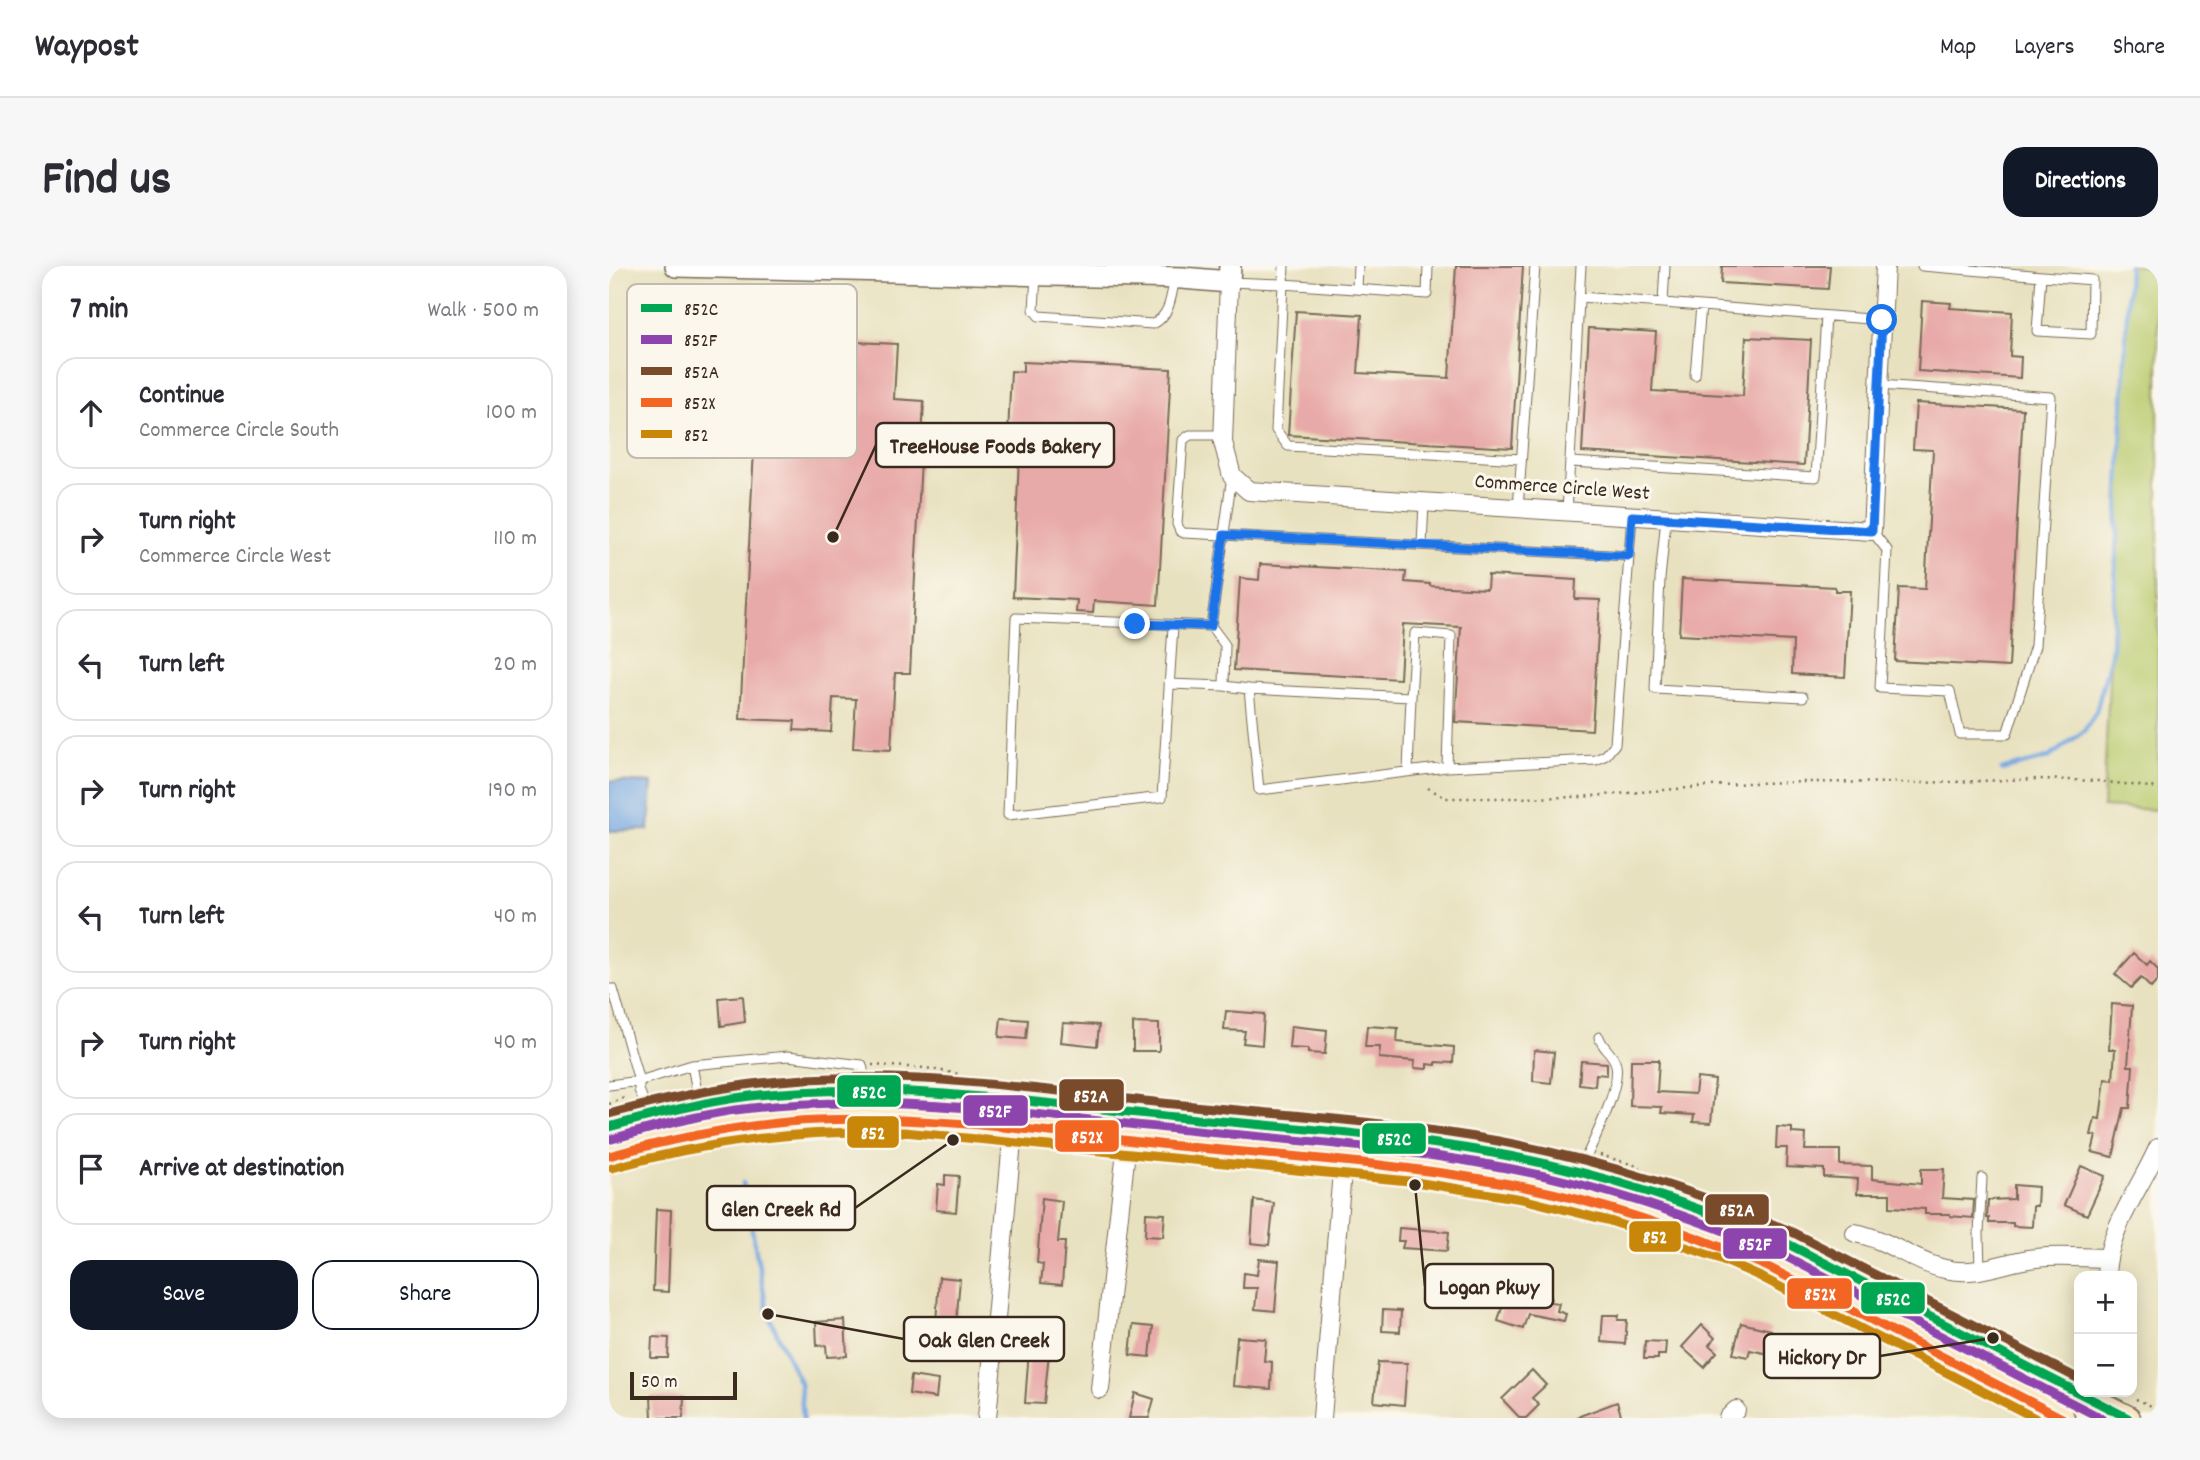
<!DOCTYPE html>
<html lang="en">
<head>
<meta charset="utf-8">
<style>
  body { margin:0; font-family:Dekko,sans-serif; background:#f7f7f7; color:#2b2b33 }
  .controls { position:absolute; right:21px; bottom:21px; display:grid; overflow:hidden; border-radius:14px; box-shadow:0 4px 18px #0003 }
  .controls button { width:63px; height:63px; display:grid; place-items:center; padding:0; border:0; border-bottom:2px solid #e1e1e2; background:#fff; color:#2b2b33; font:35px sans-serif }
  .scale { position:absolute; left:21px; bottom:18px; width:107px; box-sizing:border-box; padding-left:7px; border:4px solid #3b2a1e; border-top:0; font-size:19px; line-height:24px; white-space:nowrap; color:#3b2a1e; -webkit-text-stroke:5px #fbf7ec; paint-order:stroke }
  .stop { position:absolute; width:21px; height:21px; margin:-16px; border:5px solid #1a73e8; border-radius:50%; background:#fff }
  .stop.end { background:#1a73e8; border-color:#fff; box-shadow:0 2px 7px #0008 }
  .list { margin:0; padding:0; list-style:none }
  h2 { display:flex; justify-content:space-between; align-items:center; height:91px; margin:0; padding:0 28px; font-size:30px }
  h2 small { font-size:23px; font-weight:400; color:#7c7c81 }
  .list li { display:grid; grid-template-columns:46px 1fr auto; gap:21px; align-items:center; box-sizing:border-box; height:112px; margin:0 14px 14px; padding:0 14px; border:2px solid #e1e1e2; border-radius:21px }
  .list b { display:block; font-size:26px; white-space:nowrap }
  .list p { margin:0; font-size:23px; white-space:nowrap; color:#7c7c81 }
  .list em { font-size:23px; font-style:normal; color:#7c7c81 }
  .actions { display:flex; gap:14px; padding:21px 28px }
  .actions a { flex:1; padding:16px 0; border:2px solid #111827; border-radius:21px; text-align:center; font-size:24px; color:#111827 }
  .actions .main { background:#111827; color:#fff }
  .icon { flex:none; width:38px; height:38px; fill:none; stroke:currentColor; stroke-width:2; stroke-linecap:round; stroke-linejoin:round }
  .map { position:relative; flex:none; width:1549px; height:1152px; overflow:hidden; border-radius:21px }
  header { display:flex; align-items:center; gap:42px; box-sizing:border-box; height:98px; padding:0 35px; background:#fff; border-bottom:2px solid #e1e1e2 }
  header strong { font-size:33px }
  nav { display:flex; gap:38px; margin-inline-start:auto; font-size:24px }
  .intro { display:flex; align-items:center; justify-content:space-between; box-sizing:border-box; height:168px; padding:0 42px }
  h1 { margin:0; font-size:49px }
  .button { padding:18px 32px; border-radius:21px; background:#111827; color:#fff; font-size:24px; font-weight:700 }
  main { display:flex; gap:42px; padding:0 42px }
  aside { flex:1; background:#fff; border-radius:21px; box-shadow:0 4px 18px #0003 }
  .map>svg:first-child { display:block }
  .green { fill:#b9ca6d; stroke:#7a7a46; stroke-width:2 }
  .water { fill:#75a7e1; stroke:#586880; stroke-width:2 }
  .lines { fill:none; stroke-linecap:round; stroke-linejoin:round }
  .stream { stroke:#75a7e1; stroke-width:4.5 }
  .building { fill:#e8aaa8 }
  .service-casing { stroke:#786a56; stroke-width:11 }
  .minor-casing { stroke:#786a56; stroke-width:20 }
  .tertiary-casing { stroke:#786a56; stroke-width:24 }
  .secondary-casing { stroke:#786a56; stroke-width:27 }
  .path { stroke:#786a56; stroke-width:2.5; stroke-dasharray:2 5; stroke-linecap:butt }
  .service { stroke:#fff; stroke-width:9 }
  .minor { stroke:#fff; stroke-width:18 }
  .tertiary { stroke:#fff; stroke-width:21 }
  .secondary { stroke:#fae7c3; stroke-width:24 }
  .bus-1-casing { stroke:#fbf7ec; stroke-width:14 }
  .bus-2-casing { stroke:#fbf7ec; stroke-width:14 }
  .bus-3-casing { stroke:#fbf7ec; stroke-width:14 }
  .bus-4-casing { stroke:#fbf7ec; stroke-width:14 }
  .bus-5-casing { stroke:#fbf7ec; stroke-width:14 }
  .bus-1 { stroke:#00a651; stroke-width:9 }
  .bus-2 { stroke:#8e44ad; stroke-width:9 }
  .bus-3 { stroke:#7a4b2a; stroke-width:9 }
  .bus-4 { stroke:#f26522; stroke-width:9 }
  .bus-5 { stroke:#c88708; stroke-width:9 }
  .route { stroke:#1a73e8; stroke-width:9 }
  .labels { text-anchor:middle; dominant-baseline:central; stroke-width:6; stroke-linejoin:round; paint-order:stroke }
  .street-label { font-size:21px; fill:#3b2a1e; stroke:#fbf7ec }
  .key { fill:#fbf7ec; stroke:#c1baae; stroke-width:2 }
  .key-label { font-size:19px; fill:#3b2a1e }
  .leader { fill:none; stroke:#3b2a1e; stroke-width:2.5 }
  .callout-dot { fill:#3b2a1e; stroke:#fbf7ec; stroke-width:2.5 }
  .callout { fill:#fbf7ec; stroke:#3b2a1e; stroke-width:2.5 }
  .callout-label { font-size:23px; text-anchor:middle; font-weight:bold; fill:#3b2a1e }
  .line-badge { stroke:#fbf7ec; stroke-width:2.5 }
  .badge-label { font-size:19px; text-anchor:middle; font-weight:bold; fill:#fff }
</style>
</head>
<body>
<header>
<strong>Waypost</strong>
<nav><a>Map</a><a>Layers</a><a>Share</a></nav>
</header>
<div class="intro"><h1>Find us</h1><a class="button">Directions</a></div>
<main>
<aside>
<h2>7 min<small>Walk · 500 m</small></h2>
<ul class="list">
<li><svg class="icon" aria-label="ahead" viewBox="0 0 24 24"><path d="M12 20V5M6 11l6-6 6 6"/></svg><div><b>Continue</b><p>Commerce Circle South</p></div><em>100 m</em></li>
<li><svg class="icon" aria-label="right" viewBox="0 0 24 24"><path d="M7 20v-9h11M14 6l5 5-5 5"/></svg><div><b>Turn right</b><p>Commerce Circle West</p></div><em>110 m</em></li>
<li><svg class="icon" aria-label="left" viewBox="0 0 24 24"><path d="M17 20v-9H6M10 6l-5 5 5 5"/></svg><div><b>Turn left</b></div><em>20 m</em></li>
<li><svg class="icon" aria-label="right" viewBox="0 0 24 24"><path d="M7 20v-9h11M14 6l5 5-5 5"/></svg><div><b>Turn right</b></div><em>190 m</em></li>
<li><svg class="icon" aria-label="left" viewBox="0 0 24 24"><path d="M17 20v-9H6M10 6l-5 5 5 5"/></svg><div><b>Turn left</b></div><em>40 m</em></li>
<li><svg class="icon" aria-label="right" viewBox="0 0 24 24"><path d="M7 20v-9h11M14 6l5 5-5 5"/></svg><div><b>Turn right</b></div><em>40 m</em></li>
<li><svg class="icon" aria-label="arrive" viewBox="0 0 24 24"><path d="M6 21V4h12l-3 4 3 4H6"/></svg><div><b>Arrive at destination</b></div></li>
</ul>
<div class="actions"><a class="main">Save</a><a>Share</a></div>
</aside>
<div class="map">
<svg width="1549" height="1152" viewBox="0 0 1549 1152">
  <rect width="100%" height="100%" fill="#fbf7ec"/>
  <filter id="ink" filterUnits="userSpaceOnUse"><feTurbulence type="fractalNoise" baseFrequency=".0143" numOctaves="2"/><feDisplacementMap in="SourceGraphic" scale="14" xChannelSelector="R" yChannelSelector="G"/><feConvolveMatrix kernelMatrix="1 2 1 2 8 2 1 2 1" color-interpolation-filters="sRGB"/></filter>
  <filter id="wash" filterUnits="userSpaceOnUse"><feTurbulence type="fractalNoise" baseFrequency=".00686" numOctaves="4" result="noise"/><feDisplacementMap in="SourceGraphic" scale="28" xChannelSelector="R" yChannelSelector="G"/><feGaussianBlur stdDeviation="1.57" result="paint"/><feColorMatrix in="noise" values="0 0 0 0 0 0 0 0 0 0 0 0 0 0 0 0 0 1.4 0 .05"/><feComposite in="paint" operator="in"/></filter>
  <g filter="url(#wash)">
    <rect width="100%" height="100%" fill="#e8e1bf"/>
    <path class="green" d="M1520 0H1549V544L1494 541Z"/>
    <path class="water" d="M0 515 43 517 40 564 0 565Z"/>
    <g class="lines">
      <path class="stream" d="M1392 504 1439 492 1475 465 1487 446 1503 385 1520 0
        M134 917 159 1048 191 1117 194 1152"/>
    </g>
    <g id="blocks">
      <path class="building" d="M847 0H914L903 182 679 169 687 45 753 49 749 107 840 112Z
        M1113 0H1221L1219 23 1112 17Z
        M1313 35 1342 37 1341 42 1403 46 1401 90 1412 91 1411 112 1309 105Z
        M980 62 1047 66 1043 125 1134 130 1137 71 1202 74 1195 199 973 186Z
        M204 74 288 78 285 133 315 135 301 407H286L282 484 244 482 247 433 224 432 222 466 185 464 186 455 131 453 148 125 201 128Z
        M414 96 562 103 549 339 485 335 484 347 467 346 468 334 404 331 410 190 398 189 402 105 414 106Z
        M1307 137 1414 143 1400 401 1286 395 1290 322 1316 323 1324 184 1304 183Z
        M651 298 797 306 796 316 821 318V320L878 323 879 309 967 314 966 333 991 334 983 464 846 456 852 361 794 358 791 413 625 404 631 312 650 314Z
        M1073 313 1226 321V325H1241L1236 411 1183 408 1184 375 1070 369Z
        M1525 687 1538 699 1541 695 1549 703V714L1542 722 1532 712 1522 722 1506 708Z
        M134 730 136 756 112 760 110 732Z
        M1503 738 1523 740 1519 800H1524L1521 842H1515L1504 891 1483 886 1487 870 1482 869 1486 852 1491 853 1496 813 1504 814 1506 783H1500Z
        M617 745 655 748 653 779 634 777 636 765 615 764Z
        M392 752 419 754 417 773 390 771Z
        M454 757 490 759 488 780 452 776Z
        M524 757 550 758V785H524Z
        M682 760 718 764 716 788 699 787V783L680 782Z
        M758 760 789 762 788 776 845 781 844 797 827 796V799L818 798V803L805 802 806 795 770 792 771 781H756Z
        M925 784 945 786 942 817 924 815Z
        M1022 794H1050L1048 826 1086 828 1088 812 1106 814 1102 857 1084 856 1085 849 1052 847 1053 841 1021 840Z
        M972 795 998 797V809L987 808 986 820 970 818Z
        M1168 861 1183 862V867L1197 868 1196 884H1231V899L1263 900V913L1312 918V903H1335L1333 932 1365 934 1364 952 1341 950V948H1316V943L1281 941V928H1248L1249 913 1215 911V903L1177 901 1178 882H1167Z
        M1472 900 1496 910 1478 949 1455 939Z
        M336 909 350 910 347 946 327 944 329 918 336 919Z
        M1405 919 1429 921 1428 940H1424L1423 961 1404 960V957H1380V952H1378L1379 934 1405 933Z
        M433 932 453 935 449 976H456L453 1019 432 1017 434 998 428 997Z
        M645 934 665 937 660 979 642 977Z
        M47 943 62 944 59 1026 44 1025Z
        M537 947 556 948 554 971 536 970Z
        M790 962 840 966 838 985 793 982 795 975H789Z
        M650 993 670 995 666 1045 646 1043 648 1022H634L635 1007 648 1009Z
        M330 1011 351 1013 347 1059 327 1058Z
        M897 1028 928 1039 930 1028 942 1031 941 1036 950 1037 948 1045 957 1048 955 1055 919 1048 914 1063 889 1055Z
        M774 1044 792 1045 791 1066 773 1065Z
        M994 1049H1010L1009 1054H1018L1016 1078 992 1076Z
        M428 1053 448 1055 446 1077 441 1076 435 1138 416 1137 422 1057 428 1058Z
        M236 1054 238 1090 218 1091 217 1079 208 1080 207 1056Z
        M1132 1057 1162 1064 1160 1069 1202 1088 1192 1110 1177 1104 1175 1109 1163 1104 1169 1090 1141 1084 1139 1091 1124 1088Z
        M524 1059 544 1061 541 1091 521 1089Z
        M1093 1059 1106 1072 1100 1079 1108 1086 1095 1101 1073 1081Z
        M43 1071 60 1072 59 1092H42Z
        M628 1071 657 1073 655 1095 663 1096 662 1123 624 1120Z
        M1036 1075 1057 1076 1056 1089H1049V1093H1035Z
        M769 1096 798 1097 795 1139 765 1136Z
        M923 1104 937 1119 923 1132 930 1139 917 1152H911L893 1133Z
        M302 1110 329 1114 327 1132 300 1128Z
        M526 1127 545 1133 540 1152H520Z
        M42 1130 75 1131 74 1152H43Z
        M1008 1136 1013 1152H968V1151Z"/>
    </g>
  </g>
  <g filter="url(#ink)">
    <use href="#blocks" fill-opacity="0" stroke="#786a56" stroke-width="2"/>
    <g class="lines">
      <g class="service-casing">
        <path id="service" d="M675 0 674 18 818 28 819 0
          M1313 0 1483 14 1482 68 1428 65 1432 10
          M427 9 425 44 430 50 544 58C562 49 562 29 566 12
          M620 16 674 18 667 164 679 180 912 193
          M748 23 749 0
          M970 31 1054 37 1056 0
          M1054 37 1273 54
          M1086 109 1092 40
          M962 196 1207 211 1217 50
          M909 243 926 0
          M958 246 972 0
          M1057 252 1051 313 1046 423 1194 431
          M1263 265 1278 284 1271 422 1341 425 1351 468H1398L1426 380 1442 131 1270 119
          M813 279 815 237
          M1020 290 1023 250
          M564 360 553 531 399 549 407 352 602 360 623 210
          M602 360 616 379 615 420 640 423 650 524 838 501 987 494 997 489 1006 478 1020 290 575 267 571 265 568 258 574 174 581 169H615
          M560 418 615 420
          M640 423 802 431 799 505
          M802 431 806 367 842 370 838 501
          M0 723H4L30 815 0 819
          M90 836 83 799 179 790 253 799 258 823
          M40 848 30 824V815L83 799
          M971 904C982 880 1012 823 1007 799 1005 788 993 782 990 771
          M1371 1004 1370 967 1373 912"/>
      </g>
      <g class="minor-casing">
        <path id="minor" d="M620 16 614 176 623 210 640 225 1263 265 1276 0
          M1246 967C1279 973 1304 996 1336 1003 1368 1011 1396 995 1427 992 1450 989 1474 992 1497 992
          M1497 1010C1498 964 1531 923 1549 882
          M491 1123 518 875
          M378 1152 404 864
          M713 1152 736 868
          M1119 1152 1127 1144"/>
      </g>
      <g class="tertiary-casing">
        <path id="tertiary" d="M67 0 573 12 620 16 621 0"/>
      </g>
      <g class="secondary-casing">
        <path id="secondary" d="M0 861C187 799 370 830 561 850 684 863 810 869 931 896 1016 914 1097 942 1177 977L1519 1152
          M0 890C112 855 222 847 339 857L802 903 915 921 1004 943 1113 981 1157 1000 1453 1152"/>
      </g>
      <path class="path" d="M819 522 837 532H899L971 531 1139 517 1198 516 1310 517 1430 513 1489 515 1549 522
        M263 799 317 802 350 808
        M0 838 19 830
        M991 889 1032 901
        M1527 1133 1549 1143"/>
      <use href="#service" class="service"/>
      <use href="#minor" class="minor"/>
      <use href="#tertiary" class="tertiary"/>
      <use href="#secondary" class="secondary"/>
      <g class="bus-1-casing">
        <path id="bus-1" d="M0 861C47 848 93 836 141 830 283 814 426 837 567 851 673 861 779 868 884 887 986 905 1082 937 1177 977L1519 1152"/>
      </g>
      <g class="bus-2-casing">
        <path id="bus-2" d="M3 873C49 860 95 847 143 842 285 827 426 849 566 863 671 873 777 880 881 899 982 916 1078 948 1172 988L1492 1152"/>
      </g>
      <g class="bus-3-casing">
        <path id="bus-3" d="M0 848C45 836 89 825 136 819 277 799 423 823 564 838 672 849 781 855 889 875 990 894 1088 925 1183 966L1470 1113"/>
      </g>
      <g class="bus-4-casing">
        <path id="bus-4" d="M0 890C69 871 138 857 209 854 327 849 452 868 569 880 684 891 802 898 916 921 999 938 1079 966 1157 1000L1453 1152"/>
      </g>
      <g class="bus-5-casing">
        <path id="bus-5" d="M3 902C103 874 191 864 295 866L800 915 913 933 1001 955 1109 992 1152 1011 1426 1152"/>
      </g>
      <use href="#bus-1" class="bus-1"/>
      <use href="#bus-2" class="bus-2"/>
      <use href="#bus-3" class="bus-3"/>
      <use href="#bus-4" class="bus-4"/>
      <use href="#bus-5" class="bus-5"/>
    </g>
  </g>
  <g class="lines" filter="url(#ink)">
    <path class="route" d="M526 358 602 360 615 269 1020 290 1023 250 1263 265 1273 54"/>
  </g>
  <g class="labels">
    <g class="street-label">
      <text transform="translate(953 223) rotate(4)">Commerce Circle West</text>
    </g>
  </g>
  <rect x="18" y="18" width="230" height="174" rx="10" class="key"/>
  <rect x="32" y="38" width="31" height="8" fill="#00a651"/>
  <rect x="32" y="69" width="31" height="9" fill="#8e44ad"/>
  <rect x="32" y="101" width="31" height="8" fill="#7a4b2a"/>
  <rect x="32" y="132" width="31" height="9" fill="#f26522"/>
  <rect x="32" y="164" width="31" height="8" fill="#c88708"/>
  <g class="key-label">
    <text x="75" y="49">852C</text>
    <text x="75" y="80">852F</text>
    <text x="75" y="112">852A</text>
    <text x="75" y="143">852X</text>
    <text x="75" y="175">852</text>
  </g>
  <path class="leader" d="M224 271L267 179M344 874L246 942M806 919L816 1020M159 1048L295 1073M1384 1072L1271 1090"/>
  <g class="callout-dot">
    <circle cx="224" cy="271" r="7"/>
    <circle cx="344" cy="874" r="7"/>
    <circle cx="806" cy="919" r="7"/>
    <circle cx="159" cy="1048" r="7"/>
    <circle cx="1384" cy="1072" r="7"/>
  </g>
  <g class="callout">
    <rect x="267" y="157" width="238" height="44" rx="7"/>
    <rect x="98" y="920" width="148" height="44" rx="7"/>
    <rect x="816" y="998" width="128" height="44" rx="7"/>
    <rect x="295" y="1051" width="160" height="44" rx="7"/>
    <rect x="1155" y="1068" width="116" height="44" rx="7"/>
  </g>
  <g class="callout-label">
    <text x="386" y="187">TreeHouse Foods Bakery</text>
    <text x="172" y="950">Glen Creek Rd</text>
    <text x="880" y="1028">Logan Pkwy</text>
    <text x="375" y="1081">Oak Glen Creek</text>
    <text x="1213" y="1098">Hickory Dr</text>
  </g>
  <g class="line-badge">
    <rect x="227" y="808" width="66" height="34" rx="7" fill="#00a651"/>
    <rect x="449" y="812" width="67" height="34" rx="7" fill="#7a4b2a"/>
    <rect x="353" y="828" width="67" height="33" rx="7" fill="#8e44ad"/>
    <rect x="237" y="849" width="54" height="34" rx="7" fill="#c88708"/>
    <rect x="445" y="853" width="66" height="34" rx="7" fill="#f26522"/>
    <rect x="752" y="856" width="66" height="33" rx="7" fill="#00a651"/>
    <rect x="1095" y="927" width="66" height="33" rx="7" fill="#7a4b2a"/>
    <rect x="1019" y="954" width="54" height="33" rx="7" fill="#c88708"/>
    <rect x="1113" y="961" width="66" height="33" rx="7" fill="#8e44ad"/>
    <rect x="1177" y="1011" width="67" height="33" rx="7" fill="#f26522"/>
    <rect x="1251" y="1015" width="66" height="34" rx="7" fill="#00a651"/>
  </g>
  <g class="badge-label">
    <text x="260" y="832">852C</text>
    <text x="482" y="836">852A</text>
    <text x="386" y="851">852F</text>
    <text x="264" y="873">852</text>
    <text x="478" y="877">852X</text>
    <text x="785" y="879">852C</text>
    <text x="1128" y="950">852A</text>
    <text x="1046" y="977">852</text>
    <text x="1146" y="984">852F</text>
    <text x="1211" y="1034">852X</text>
    <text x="1284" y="1039">852C</text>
  </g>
</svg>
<div class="controls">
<button>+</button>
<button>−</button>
</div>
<div class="scale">50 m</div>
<div class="stop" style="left:1273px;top:54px"></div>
<div class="stop end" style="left:526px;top:358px"></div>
</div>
</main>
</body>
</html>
